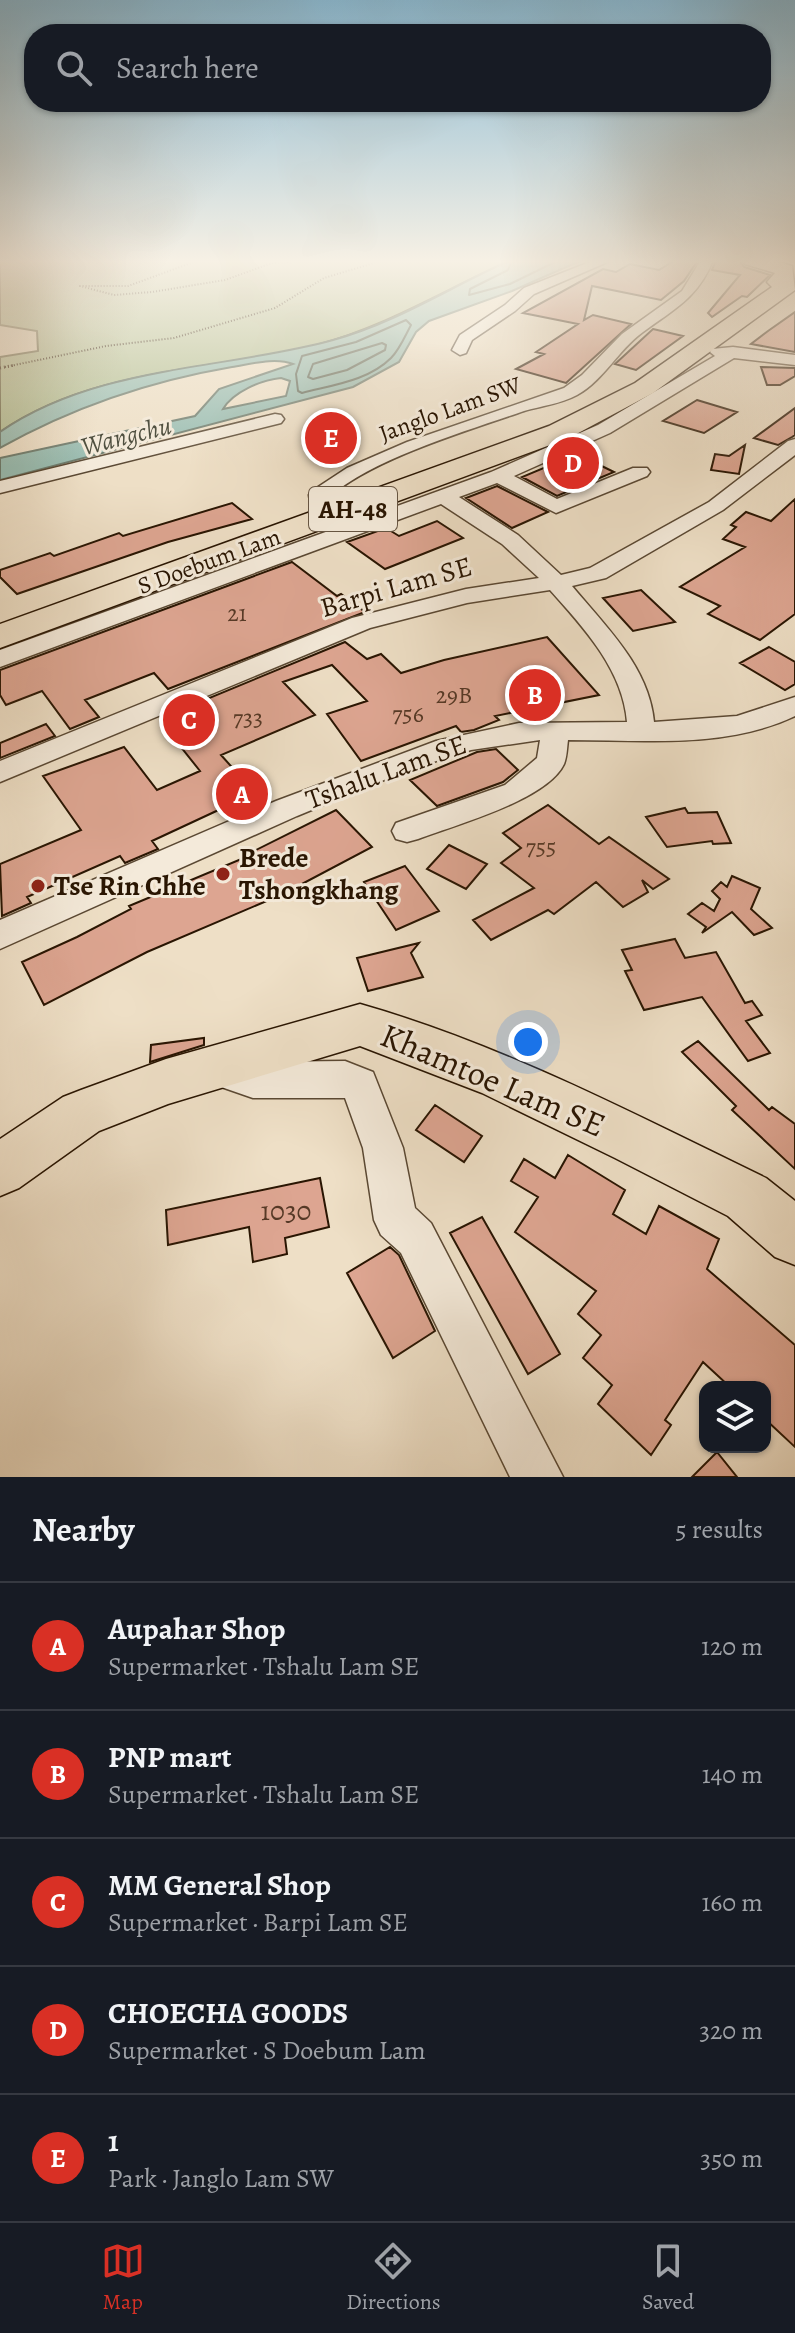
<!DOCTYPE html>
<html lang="en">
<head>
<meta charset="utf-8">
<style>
  body { margin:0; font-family:Alegreya,serif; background:#242831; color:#f1f3f6 }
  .controls { position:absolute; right:24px; bottom:24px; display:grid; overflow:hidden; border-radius:16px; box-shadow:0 2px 6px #0004 }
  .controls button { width:72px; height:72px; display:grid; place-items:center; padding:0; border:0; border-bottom:2px solid #363941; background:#171b24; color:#f1f3f6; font:40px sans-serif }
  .you { position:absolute; left:528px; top:1042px; width:28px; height:28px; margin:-20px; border:6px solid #fff; border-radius:50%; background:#1a73e8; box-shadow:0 0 0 12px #1a73e833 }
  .badge { display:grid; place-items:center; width:52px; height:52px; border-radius:50%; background:#d93025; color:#fff; font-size:26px; font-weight:700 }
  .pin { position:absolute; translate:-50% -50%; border:4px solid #fff; box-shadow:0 2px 8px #0006 }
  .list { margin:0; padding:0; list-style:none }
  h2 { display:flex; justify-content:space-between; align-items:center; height:104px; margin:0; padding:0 32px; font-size:34px }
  h2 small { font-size:26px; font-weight:400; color:#9ea1a6 }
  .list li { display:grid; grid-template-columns:52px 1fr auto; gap:24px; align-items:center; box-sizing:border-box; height:128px; padding:0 32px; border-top:2px solid #363941 }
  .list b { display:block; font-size:30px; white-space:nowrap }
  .list p { margin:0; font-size:26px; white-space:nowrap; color:#9ea1a6 }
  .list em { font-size:26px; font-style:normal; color:#9ea1a6 }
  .icon { flex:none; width:44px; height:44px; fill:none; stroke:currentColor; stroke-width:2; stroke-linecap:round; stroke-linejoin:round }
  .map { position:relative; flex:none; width:795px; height:1477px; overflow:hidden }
  .search { position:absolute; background:#171b24; box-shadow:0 2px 6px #0004; left:24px; right:24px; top:24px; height:88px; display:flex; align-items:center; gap:20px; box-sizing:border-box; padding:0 28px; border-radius:32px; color:#9ea1a6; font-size:30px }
  .sheet { height:744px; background:#171b24 }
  nav { display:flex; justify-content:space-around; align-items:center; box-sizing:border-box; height:112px; border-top:2px solid #363941; background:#171b24; font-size:22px; color:#9ea1a6 }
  nav a { display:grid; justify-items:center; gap:4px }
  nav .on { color:#d93025 }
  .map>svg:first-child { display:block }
  .green { fill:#b6c297; stroke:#706c4c; stroke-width:2 }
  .water { fill:#99bdb2; stroke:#6c7a6c; stroke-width:2; fill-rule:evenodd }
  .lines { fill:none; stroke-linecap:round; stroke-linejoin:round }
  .shore { stroke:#61695a; stroke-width:2 }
  .building { fill:#dda591; stroke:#291502; stroke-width:2 }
  .minor-casing { stroke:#5a4833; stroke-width:3 }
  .major-casing { stroke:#291502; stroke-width:3 }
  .highway-casing { stroke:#291502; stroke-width:3 }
  .path-far1 { stroke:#291502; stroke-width:2; stroke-dasharray:1 2; stroke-linecap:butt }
  .path { stroke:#291502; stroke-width:3; stroke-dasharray:1 3; stroke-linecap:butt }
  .minor { fill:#f4eada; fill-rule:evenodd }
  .major { fill:#eedfc6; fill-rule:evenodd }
  .highway { fill:#eedfc6; fill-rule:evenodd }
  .poi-dot { fill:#8f2418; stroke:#f4eada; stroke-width:3 }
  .labels { text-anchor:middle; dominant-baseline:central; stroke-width:6; stroke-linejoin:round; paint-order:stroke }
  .far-street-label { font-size:24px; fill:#291502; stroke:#f4eada }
  .number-label { font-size:24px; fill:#563926 }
  .far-water-label { font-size:26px; font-style:italic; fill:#505040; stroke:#f4eada }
  .shield { fill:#f4eada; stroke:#665543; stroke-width:2 }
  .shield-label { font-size:26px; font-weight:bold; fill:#291502 }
  .street-label { font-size:28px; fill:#291502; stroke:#f4eada }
  .poi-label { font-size:28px; font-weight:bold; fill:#291502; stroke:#f4eada; text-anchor:start }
  .near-number-label { font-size:28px; fill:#563926 }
  .near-street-label { font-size:34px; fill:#291502; stroke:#f4eada }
</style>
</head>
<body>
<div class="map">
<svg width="795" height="1477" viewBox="0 0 795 1477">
  <rect width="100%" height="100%" fill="#eedfc6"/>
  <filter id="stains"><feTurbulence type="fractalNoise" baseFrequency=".0025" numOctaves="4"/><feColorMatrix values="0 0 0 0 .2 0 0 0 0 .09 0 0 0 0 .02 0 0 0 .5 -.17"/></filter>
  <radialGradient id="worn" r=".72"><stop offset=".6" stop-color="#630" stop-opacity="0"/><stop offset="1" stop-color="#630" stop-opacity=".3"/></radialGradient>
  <path class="green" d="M0 260H511C446 289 385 327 316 345 211 371 92 368 0 432V357L38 351 37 331 0 325Z"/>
  <path class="water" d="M511 260H582L512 291 429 321 416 332 399 362 353 387 0 480V458L195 416 219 389 293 364C275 357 251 364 232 367 150 381 73 407 0 448V432C97 365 224 370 333 340 396 323 452 286 511 260ZM281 378 290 381 286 396 223 409C233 392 261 380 281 378Z"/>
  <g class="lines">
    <path class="shore" d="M512 260 508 270 470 289 469 295 510 284 559 260
      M406 320 411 325C405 336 400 349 391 358 368 381 332 385 302 393L298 391 296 374 302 356 356 342Z
      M382 343 386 345 385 350 347 370 313 379 308 377 313 364Z"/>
  </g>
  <path class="building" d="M675 260H698L684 281 661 300 592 286 584 320 593 315 631 324 566 383 516 369 544 354 536 352 578 324 523 313 603 269 616 272 630 264 659 270Z
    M716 260H739L744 267 770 275 747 297 742 296 712 317 708 313 740 275 712 270Z
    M795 312V352L751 344 768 331Z
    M653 329 683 336 636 370 615 364Z
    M761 367 795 368V376L780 385H767Z
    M697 400 737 412 704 433 663 421Z
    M795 408V435L792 437 778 445 754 438Z
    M745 445 739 474 711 470 715 454 729 456Z
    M577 454 614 472 557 496 522 477Z
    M497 486 548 512 512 528 466 498Z
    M795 499V614L760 640 708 614 720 606 680 587 745 547 723 539 736 527 731 525 746 512 771 521Z
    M232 503 252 519 168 542 17 594 0 577V570L50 553 54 556 119 533 123 536Z
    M437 521 463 538 385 569 347 542 386 528 399 536Z
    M292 562 337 596 341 594 365 612 168 689 154 673 85 700 99 717 70 729 42 691 6 705 0 695V670Z
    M641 590 659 607 675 622 633 631 603 598Z
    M547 637 599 695 495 716 499 720 474 730 461 732 456 726 361 761 327 714 367 701 332 665 283 682 315 715 221 755 255 793 152 841 158 849 125 863 120 856 27 897 31 903 2 916 0 864 81 830 43 776 124 747 157 790 200 771 165 727 193 716 185 708 345 642 367 659 381 654 401 673 444 660Z
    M769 647 795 662V684L785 690 740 663Z
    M46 724 55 736 0 758V743Z
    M496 749 518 770 503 782 437 806 410 780 477 752Z
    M548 805 599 844 609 837 669 879 653 889 642 880 648 892 623 907 596 882 554 914 548 910 491 940 473 920 534 888 501 863 521 848 503 833Z
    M685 808 688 813 717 812 731 843 713 844 712 841 667 847 646 817Z
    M336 810 372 847 283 894 147 952 44 1005 22 962 77 937 131 909 129 906 251 855 250 853Z
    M449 845 487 864 466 889 427 869Z
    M405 866 439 911 396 930 364 882Z
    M732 876 760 888 751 909 772 928 754 935 732 912 702 933 706 927 688 914 702 903 714 911 720 899 712 891 721 882 727 887Z
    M675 939 685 958 716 952 745 1003 752 1001 762 1015 746 1021 770 1053 748 1061 702 997 644 1010 625 971 632 970 622 950Z
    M419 943 411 953 423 977 368 991 357 958Z
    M204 1038V1045L150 1062 151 1045Z
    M698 1041 769 1110 772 1107 795 1124V1169L732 1110 736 1106 682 1052Z
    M435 1105 482 1136 464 1162 416 1130Z
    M568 1155 625 1190 613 1214 646 1234 659 1206 719 1239 707 1269 795 1345V1447L765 1419V1387H730L703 1362 665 1420 671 1425 651 1455 598 1404 612 1385 583 1358 601 1335 578 1314 596 1291 515 1232 538 1197 511 1181 524 1159 555 1178Z
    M320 1178 329 1227 285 1238 287 1254 253 1262 249 1227 168 1245 166 1210Z
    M482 1217 560 1354 528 1374 450 1233Z
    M390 1247 399 1255 435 1331 393 1358 347 1273Z
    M717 1452 737 1477H692Z"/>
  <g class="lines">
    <g class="minor-casing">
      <path id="minor" d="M595 260H612L534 294 515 311 472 340 466 353 460 355 452 350 460 335 505 305 524 288Z
        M701 260H713C699 297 673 310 643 332 618 350 604 380 577 395 561 404 541 406 524 411 467 431 374 458 329 497L331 509 328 513 321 515 311 509 309 495 312 491 347 468 407 442 564 388 582 375 622 334 682 291Z
        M733 347 795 355V365L734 358 610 433 514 476 557 499 633 468H647L650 472 647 476 556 513 497 483 459 497 518 535 561 575 590 568 709 502 788 441 795 439V455L723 510 606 578 572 586C606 627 649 667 654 722L737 716 795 697V716C726 749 643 740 568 740 567 747 567 757 564 764 547 800 455 825 418 839L407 842 396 839 392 831 396 823 505 785 537 758 540 740 471 750 408 770 297 816 0 949V920L276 801 436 741 519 723 627 722C623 670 584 628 550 590L467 603 370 628 0 782V761L352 618 466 589 539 578 502 544 441 504 0 667V650L491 472 598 425 715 356 710 352 712 349Z
        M275 414 281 415 284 419 281 423 0 493V481Z
        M218 1052 253 1062 345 1061 373 1072 403 1148 415 1208 431 1223 563 1477H510L401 1253 381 1235 374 1220 363 1148 345 1098H253L204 1081 199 1069 204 1057Z"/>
    </g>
    <g class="major-casing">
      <path id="major" d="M360 1004C501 1044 634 1114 766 1178L795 1201V1265L775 1257 728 1216 615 1158 482 1093 360 1046 168 1104 99 1131 19 1188 0 1196V1139L63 1097 81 1090 166 1059Z"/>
    </g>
    <g class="highway-casing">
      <path id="highway" d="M742 260H772L792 266 795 290 653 393 569 438 0 648V624L549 426 635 383 772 287 767 282 775 273 745 264Z"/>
    </g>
    <path class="path-far1" d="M199 260 128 286H80L114 295 152 292 225 280 272 263 335 260
      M5 367 106 346 174 338 275 308 324 278 384 260"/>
    <path class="path" d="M0 368 15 365"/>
    <use href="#minor" class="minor"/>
    <use href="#major" class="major"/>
    <use href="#highway" class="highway"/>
  </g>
  <linearGradient id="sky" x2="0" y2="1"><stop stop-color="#88b8d2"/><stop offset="0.56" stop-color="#f7f1e5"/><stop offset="1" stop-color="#f7f1e5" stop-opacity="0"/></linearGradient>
  <rect width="795" height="467" fill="url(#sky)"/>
  <g class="poi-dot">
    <circle cx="223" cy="874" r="8"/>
    <circle cx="38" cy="886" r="8"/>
  </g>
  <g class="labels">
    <g class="far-street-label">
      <text transform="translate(450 409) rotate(-20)">Janglo Lam SW</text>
      <text transform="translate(209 561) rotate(-20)">S Doebum Lam</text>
    </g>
    <g class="number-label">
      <text x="237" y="613">21</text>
      <text x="454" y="695">29B</text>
      <text x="408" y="714">756</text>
      <text x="248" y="718">733</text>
      <text x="541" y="847">755</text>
    </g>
    <g class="far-water-label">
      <text transform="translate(126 436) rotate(-14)">Wangchu</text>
    </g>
    <rect class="shield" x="309" y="487" width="88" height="44" rx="6"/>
    <g class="shield-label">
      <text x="353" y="509">AH-48</text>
    </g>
    <g class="street-label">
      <text transform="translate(396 587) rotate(-16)">Barpi Lam SE</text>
      <text transform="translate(386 772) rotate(-20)">Tshalu Lam SE</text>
    </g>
    <g class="poi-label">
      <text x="239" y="858">Brede<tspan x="239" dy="32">Tshongkhang</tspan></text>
      <text x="54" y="886">Tse Rin Chhe</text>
    </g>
    <g class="near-number-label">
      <text x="286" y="1211">1030</text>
    </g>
    <g class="near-street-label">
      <text transform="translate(493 1080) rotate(23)">Khamtoe Lam SE</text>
    </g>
  </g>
  <rect width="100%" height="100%" filter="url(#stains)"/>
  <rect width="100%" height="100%" fill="url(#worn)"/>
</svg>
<div class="controls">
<button><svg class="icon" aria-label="layers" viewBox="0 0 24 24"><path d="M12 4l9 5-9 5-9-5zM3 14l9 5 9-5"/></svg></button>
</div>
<div class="you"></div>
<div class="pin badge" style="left:242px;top:794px">A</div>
<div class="pin badge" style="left:535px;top:695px">B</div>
<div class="pin badge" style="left:189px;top:720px">C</div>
<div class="pin badge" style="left:573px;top:463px">D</div>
<div class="pin badge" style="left:331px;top:438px">E</div>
<div class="search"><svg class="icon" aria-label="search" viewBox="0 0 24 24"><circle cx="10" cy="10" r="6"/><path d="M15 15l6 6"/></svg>Search here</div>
</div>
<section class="sheet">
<h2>Nearby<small>5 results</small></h2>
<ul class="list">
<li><span class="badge">A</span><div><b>Aupahar Shop</b><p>Supermarket · Tshalu Lam SE</p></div><em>120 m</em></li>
<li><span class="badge">B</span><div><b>PNP mart</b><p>Supermarket · Tshalu Lam SE</p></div><em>140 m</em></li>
<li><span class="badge">C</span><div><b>MM General Shop</b><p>Supermarket · Barpi Lam SE</p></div><em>160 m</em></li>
<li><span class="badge">D</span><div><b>CHOECHA GOODS</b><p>Supermarket · S Doebum Lam</p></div><em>320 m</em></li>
<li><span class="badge">E</span><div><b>1</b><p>Park · Janglo Lam SW</p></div><em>350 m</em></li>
</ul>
</section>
<nav>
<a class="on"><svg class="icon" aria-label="map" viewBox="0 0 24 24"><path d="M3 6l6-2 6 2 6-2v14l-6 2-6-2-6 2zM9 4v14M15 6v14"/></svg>Map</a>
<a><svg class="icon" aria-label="directions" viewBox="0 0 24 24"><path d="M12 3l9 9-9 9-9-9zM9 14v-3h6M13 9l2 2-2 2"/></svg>Directions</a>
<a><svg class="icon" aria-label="saved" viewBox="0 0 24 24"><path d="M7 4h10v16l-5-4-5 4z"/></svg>Saved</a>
</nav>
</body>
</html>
